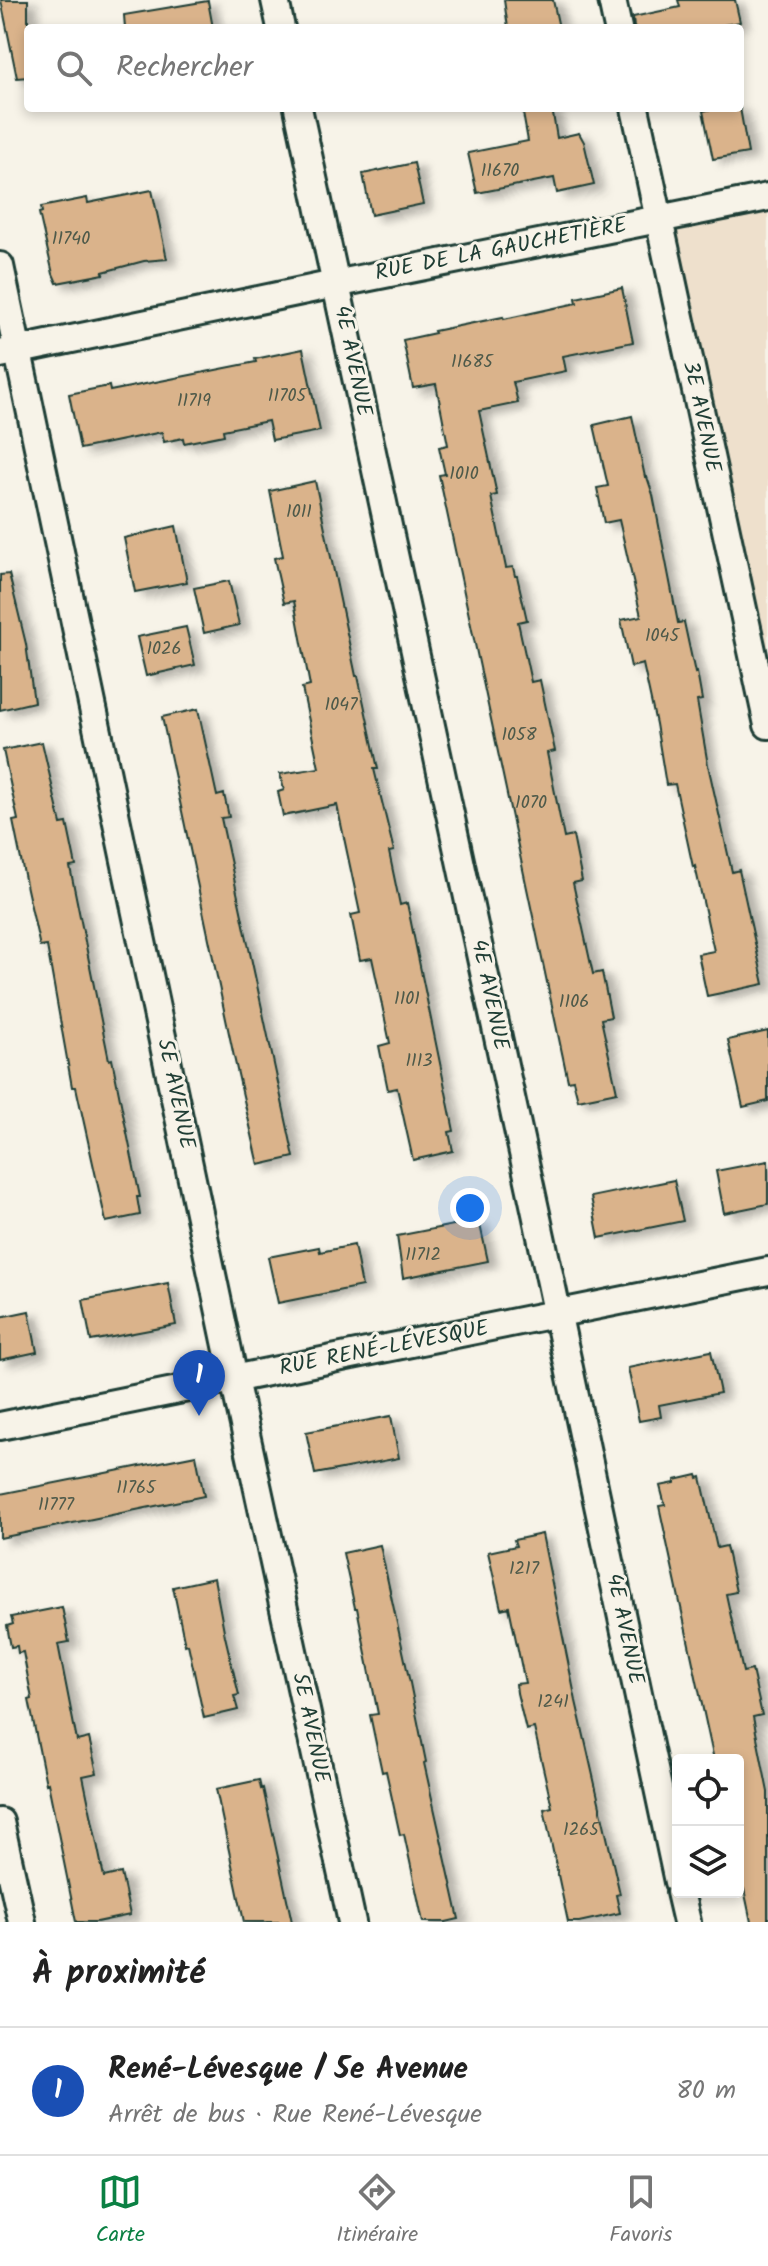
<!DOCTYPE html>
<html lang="fr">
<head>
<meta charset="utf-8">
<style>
  body { margin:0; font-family:Kalam,sans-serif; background:#f6f6f6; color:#222 }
  .controls { position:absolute; right:24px; bottom:24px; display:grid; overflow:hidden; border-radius:8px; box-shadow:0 4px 12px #0003 }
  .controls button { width:72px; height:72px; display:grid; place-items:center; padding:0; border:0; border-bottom:2px solid #e0e0e0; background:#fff; color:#222; font:40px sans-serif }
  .you { position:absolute; left:470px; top:1208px; width:28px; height:28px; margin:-20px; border:6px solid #fff; border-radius:50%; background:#1a73e8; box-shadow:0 0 0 12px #1a73e833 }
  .badge { display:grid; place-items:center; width:52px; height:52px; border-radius:50%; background:#0b8043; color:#fff; font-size:26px; font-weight:700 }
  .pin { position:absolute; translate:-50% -66px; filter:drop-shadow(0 2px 4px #0008) }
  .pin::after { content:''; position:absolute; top:42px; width:28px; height:24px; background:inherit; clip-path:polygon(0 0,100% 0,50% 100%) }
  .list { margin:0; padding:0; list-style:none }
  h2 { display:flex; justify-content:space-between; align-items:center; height:104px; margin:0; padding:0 32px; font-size:34px }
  h2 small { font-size:26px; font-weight:400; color:#767676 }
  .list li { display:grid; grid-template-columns:52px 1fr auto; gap:24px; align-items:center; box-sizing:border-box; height:128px; padding:0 32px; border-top:2px solid #e0e0e0 }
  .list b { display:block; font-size:30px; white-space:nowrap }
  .list p { margin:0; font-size:26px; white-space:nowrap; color:#767676 }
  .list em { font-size:26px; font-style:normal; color:#767676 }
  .icon { flex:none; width:44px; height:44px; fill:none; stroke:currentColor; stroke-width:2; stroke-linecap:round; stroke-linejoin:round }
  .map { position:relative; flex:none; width:768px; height:1922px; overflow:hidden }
  .search { position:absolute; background:#fff; box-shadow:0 4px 12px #0003; left:24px; right:24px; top:24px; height:88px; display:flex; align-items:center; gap:20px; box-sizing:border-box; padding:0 28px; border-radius:8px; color:#767676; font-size:30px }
  .sheet { height:232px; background:#fff }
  nav { display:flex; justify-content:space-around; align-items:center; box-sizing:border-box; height:112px; border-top:2px solid #e0e0e0; background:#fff; font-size:22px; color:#767676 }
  nav a { display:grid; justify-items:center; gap:4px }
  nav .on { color:#0b8043 }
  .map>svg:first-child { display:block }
  .built { fill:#eee0cc }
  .building { fill:#dab38b; stroke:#1f3d34; stroke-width:2; filter:url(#shadow) }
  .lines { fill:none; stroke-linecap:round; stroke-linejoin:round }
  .street-casing { stroke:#1f3d34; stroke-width:32 }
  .street { stroke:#f7f3e8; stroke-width:26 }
  .labels { text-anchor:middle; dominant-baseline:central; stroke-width:6; stroke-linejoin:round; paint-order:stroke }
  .number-label { font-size:18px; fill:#4e5a4a }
  .street-label { font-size:22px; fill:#1f3d34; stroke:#f7f3e8 }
</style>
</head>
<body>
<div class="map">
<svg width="768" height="1922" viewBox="0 0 768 1922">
  <defs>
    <filter id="shadow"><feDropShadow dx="9" dy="5" stdDeviation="4" flood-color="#0004"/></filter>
  </defs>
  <rect width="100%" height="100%" fill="#f7f3e8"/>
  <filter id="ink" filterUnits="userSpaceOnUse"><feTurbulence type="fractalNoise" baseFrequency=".0125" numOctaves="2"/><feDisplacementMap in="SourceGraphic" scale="16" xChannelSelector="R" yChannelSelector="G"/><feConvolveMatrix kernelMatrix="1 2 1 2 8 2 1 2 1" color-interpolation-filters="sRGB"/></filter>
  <g filter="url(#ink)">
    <path class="built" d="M768 197V725L659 218Z"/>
    <path class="building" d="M1 0H28V77L17 78Z
      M504 0H553L559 28H508Z
      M678 0H735L740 22 707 28H634L633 17 680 7Z
      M208 1 213 28H125L124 15Z
      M522 108H552L557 138 579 133 584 142 594 185 557 193 554 178 477 193 468 153 528 141Z
      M717 108H740L748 153 713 159 703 111Z
      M414 163 423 204 371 215 363 174Z
      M152 190 167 259 144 261 103 272 104 274 57 283 53 274 39 213 42 212 41 207 87 198 88 203Z
      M622 288 633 342 563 356 566 371 513 382 518 403 479 411 497 495 491 496 506 568 513 567 515 576H517L527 620 518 622 531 682 540 680 555 751 547 753 564 838 573 836 582 881 573 883 593 974 602 972 611 1017 601 1019 617 1092 578 1100 573 1080 568 1081 439 475 445 474 439 447 448 445 436 384 413 388 403 340 435 333 434 331 503 317 504 319 577 303 576 298Z
      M303 349 320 431 272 440 268 421 223 430 224 435 184 443 183 438 164 442 162 432 80 449 69 394 109 386 110 391 256 362 255 359Z
      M632 416 645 477H647L653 495 678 623 684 622 695 673 697 672 702 700 697 701 708 765 732 872 739 870 764 984 707 996 698 954 714 951 695 866 693 867 675 784 666 785 656 724 643 664 631 667 621 620 641 616 619 520 604 523 597 488 608 486 594 425Z
      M315 481 356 676H358L378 769H374L394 851 389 852 400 905 407 903 454 1131 449 1132 453 1151 413 1160 397 1088 388 1090 379 1046 390 1043 372 958 360 960 351 915 360 913 337 805 283 816 278 792 284 790 280 774 319 768 302 688 310 686 294 601 284 603 274 558 283 556 270 491Z
      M176 526 187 582 135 592 124 538Z
      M9 574 26 644 34 702 0 710V575Z
      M229 581 239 625 204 633 194 588Z
      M186 627 195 665 146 676 137 637Z
      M198 709 217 796 224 794 229 817 221 818 294 1157 259 1165 234 1057 162 717Z
      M42 742 61 824 67 823 76 866 70 867 109 1060 112 1059 140 1197H137L140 1215 106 1222 76 1087H72L47 946 40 947 27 889 13 821 18 820 3 750Z
      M768 1031V1101L743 1107 728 1040Z
      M768 1161V1204L724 1213 716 1171Z
      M674 1180 683 1221 599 1238 591 1197Z
      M479 1220 488 1261 403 1278 397 1236Z
      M354 1245 362 1286 278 1303 268 1257 319 1247 320 1252Z
      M168 1283 176 1325 91 1341 83 1300Z
      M29 1311 37 1352 0 1360V1317Z
      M711 1351 720 1393 659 1405 661 1417 639 1421 628 1368Z
      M391 1416 399 1458 315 1474 306 1432Z
      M196 1455 204 1496 0 1538V1494Z
      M697 1475 698 1478 701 1477 717 1548 726 1546 736 1592 726 1594 743 1672 752 1670 762 1715 753 1717 768 1792V1922H751L744 1889 738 1890V1760H714L659 1506 665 1505 660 1486 675 1483V1480Z
      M542 1534 576 1701 620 1894 616 1895 620 1913 579 1922H568L544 1809 552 1807 534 1728 526 1730 517 1693 516 1684 525 1683 509 1607 501 1609 488 1552 516 1546 514 1540Z
      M380 1545 410 1683 426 1762 424 1763 459 1919 446 1922H423L404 1834 400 1835 386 1771 382 1772 370 1715 378 1714 357 1608H355L343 1553Z
      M214 1578 225 1636 239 1695 234 1696 238 1710 204 1718 188 1644 185 1645 173 1587Z
      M62 1607 69 1642 58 1644 77 1741 89 1738 97 1773 83 1776 104 1877 121 1873 130 1915 97 1922H76L48 1783 46 1784 29 1700 32 1699 23 1652 18 1653 17 1646 11 1647 7 1626 13 1624 11 1617Z
      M259 1780 261 1789 263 1788 292 1922H244L216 1789Z"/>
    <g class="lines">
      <g class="street-casing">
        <path id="street" d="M275 0 281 28
          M612 0 618 28
          M298 108 551 1283 678 1882
          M635 108 768 725
          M0 266 234 1379 352 1922
          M0 354 335 284 768 197
          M0 1426 768 1271
          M0 1822 22 1922
          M680 1892 687 1922"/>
      </g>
      <use href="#street" class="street"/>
    </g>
  </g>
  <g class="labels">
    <g class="number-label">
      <text x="500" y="171">11670</text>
      <text x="71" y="239">11740</text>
      <text x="472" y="362">11685</text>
      <text x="287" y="396">11705</text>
      <text x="194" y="401">11719</text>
      <text x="464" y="474">1010</text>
      <text x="299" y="512">1011</text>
      <text x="662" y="636">1045</text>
      <text x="164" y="649">1026</text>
      <text x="341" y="705">1047</text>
      <text x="519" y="735">1058</text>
      <text x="531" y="803">1070</text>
      <text x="407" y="999">1101</text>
      <text x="574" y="1002">1106</text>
      <text x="419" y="1061">1113</text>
      <text x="423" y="1255">11712</text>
      <text x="136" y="1488">11765</text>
      <text x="56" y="1505">11777</text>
      <text x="524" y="1569">1217</text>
      <text x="553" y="1702">1241</text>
      <text x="581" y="1830">1265</text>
    </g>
    <g class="street-label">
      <text transform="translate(501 250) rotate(-11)">RUE DE LA GAUCHETIÈRE</text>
      <text transform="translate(352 361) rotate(78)">4E AVENUE</text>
      <text transform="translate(701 417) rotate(78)">3E AVENUE</text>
      <text transform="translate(489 995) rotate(78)">4E AVENUE</text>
      <text transform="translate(175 1094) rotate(78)">5E AVENUE</text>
      <text transform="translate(384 1349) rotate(-11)">RUE RENÉ-LÉVESQUE</text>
      <text transform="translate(624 1629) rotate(78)">4E AVENUE</text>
      <text transform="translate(310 1728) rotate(78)">5E AVENUE</text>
    </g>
  </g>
</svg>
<div class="controls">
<button><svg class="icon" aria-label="locate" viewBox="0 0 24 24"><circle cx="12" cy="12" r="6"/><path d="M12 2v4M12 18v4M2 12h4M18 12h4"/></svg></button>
<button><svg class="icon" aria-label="layers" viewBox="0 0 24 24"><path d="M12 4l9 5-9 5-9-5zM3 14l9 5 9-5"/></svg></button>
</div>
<div class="you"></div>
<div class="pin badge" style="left:199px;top:1416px;background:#1a4fb4">1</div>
<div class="search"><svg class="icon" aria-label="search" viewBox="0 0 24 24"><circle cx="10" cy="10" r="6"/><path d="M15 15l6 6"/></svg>Rechercher</div>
</div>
<section class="sheet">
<h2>À proximité<small></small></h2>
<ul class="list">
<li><span class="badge" style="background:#1a4fb4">1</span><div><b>René-Lévesque / 5e Avenue</b><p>Arrêt de bus · Rue René-Lévesque</p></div><em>80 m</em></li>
</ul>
</section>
<nav>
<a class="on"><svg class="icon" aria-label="map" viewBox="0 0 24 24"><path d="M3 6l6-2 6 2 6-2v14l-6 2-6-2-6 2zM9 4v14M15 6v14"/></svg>Carte</a>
<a><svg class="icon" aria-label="directions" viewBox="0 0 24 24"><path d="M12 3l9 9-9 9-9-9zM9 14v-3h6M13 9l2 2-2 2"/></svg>Itinéraire</a>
<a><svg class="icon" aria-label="saved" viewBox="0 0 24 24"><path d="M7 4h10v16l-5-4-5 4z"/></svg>Favoris</a>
</nav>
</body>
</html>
